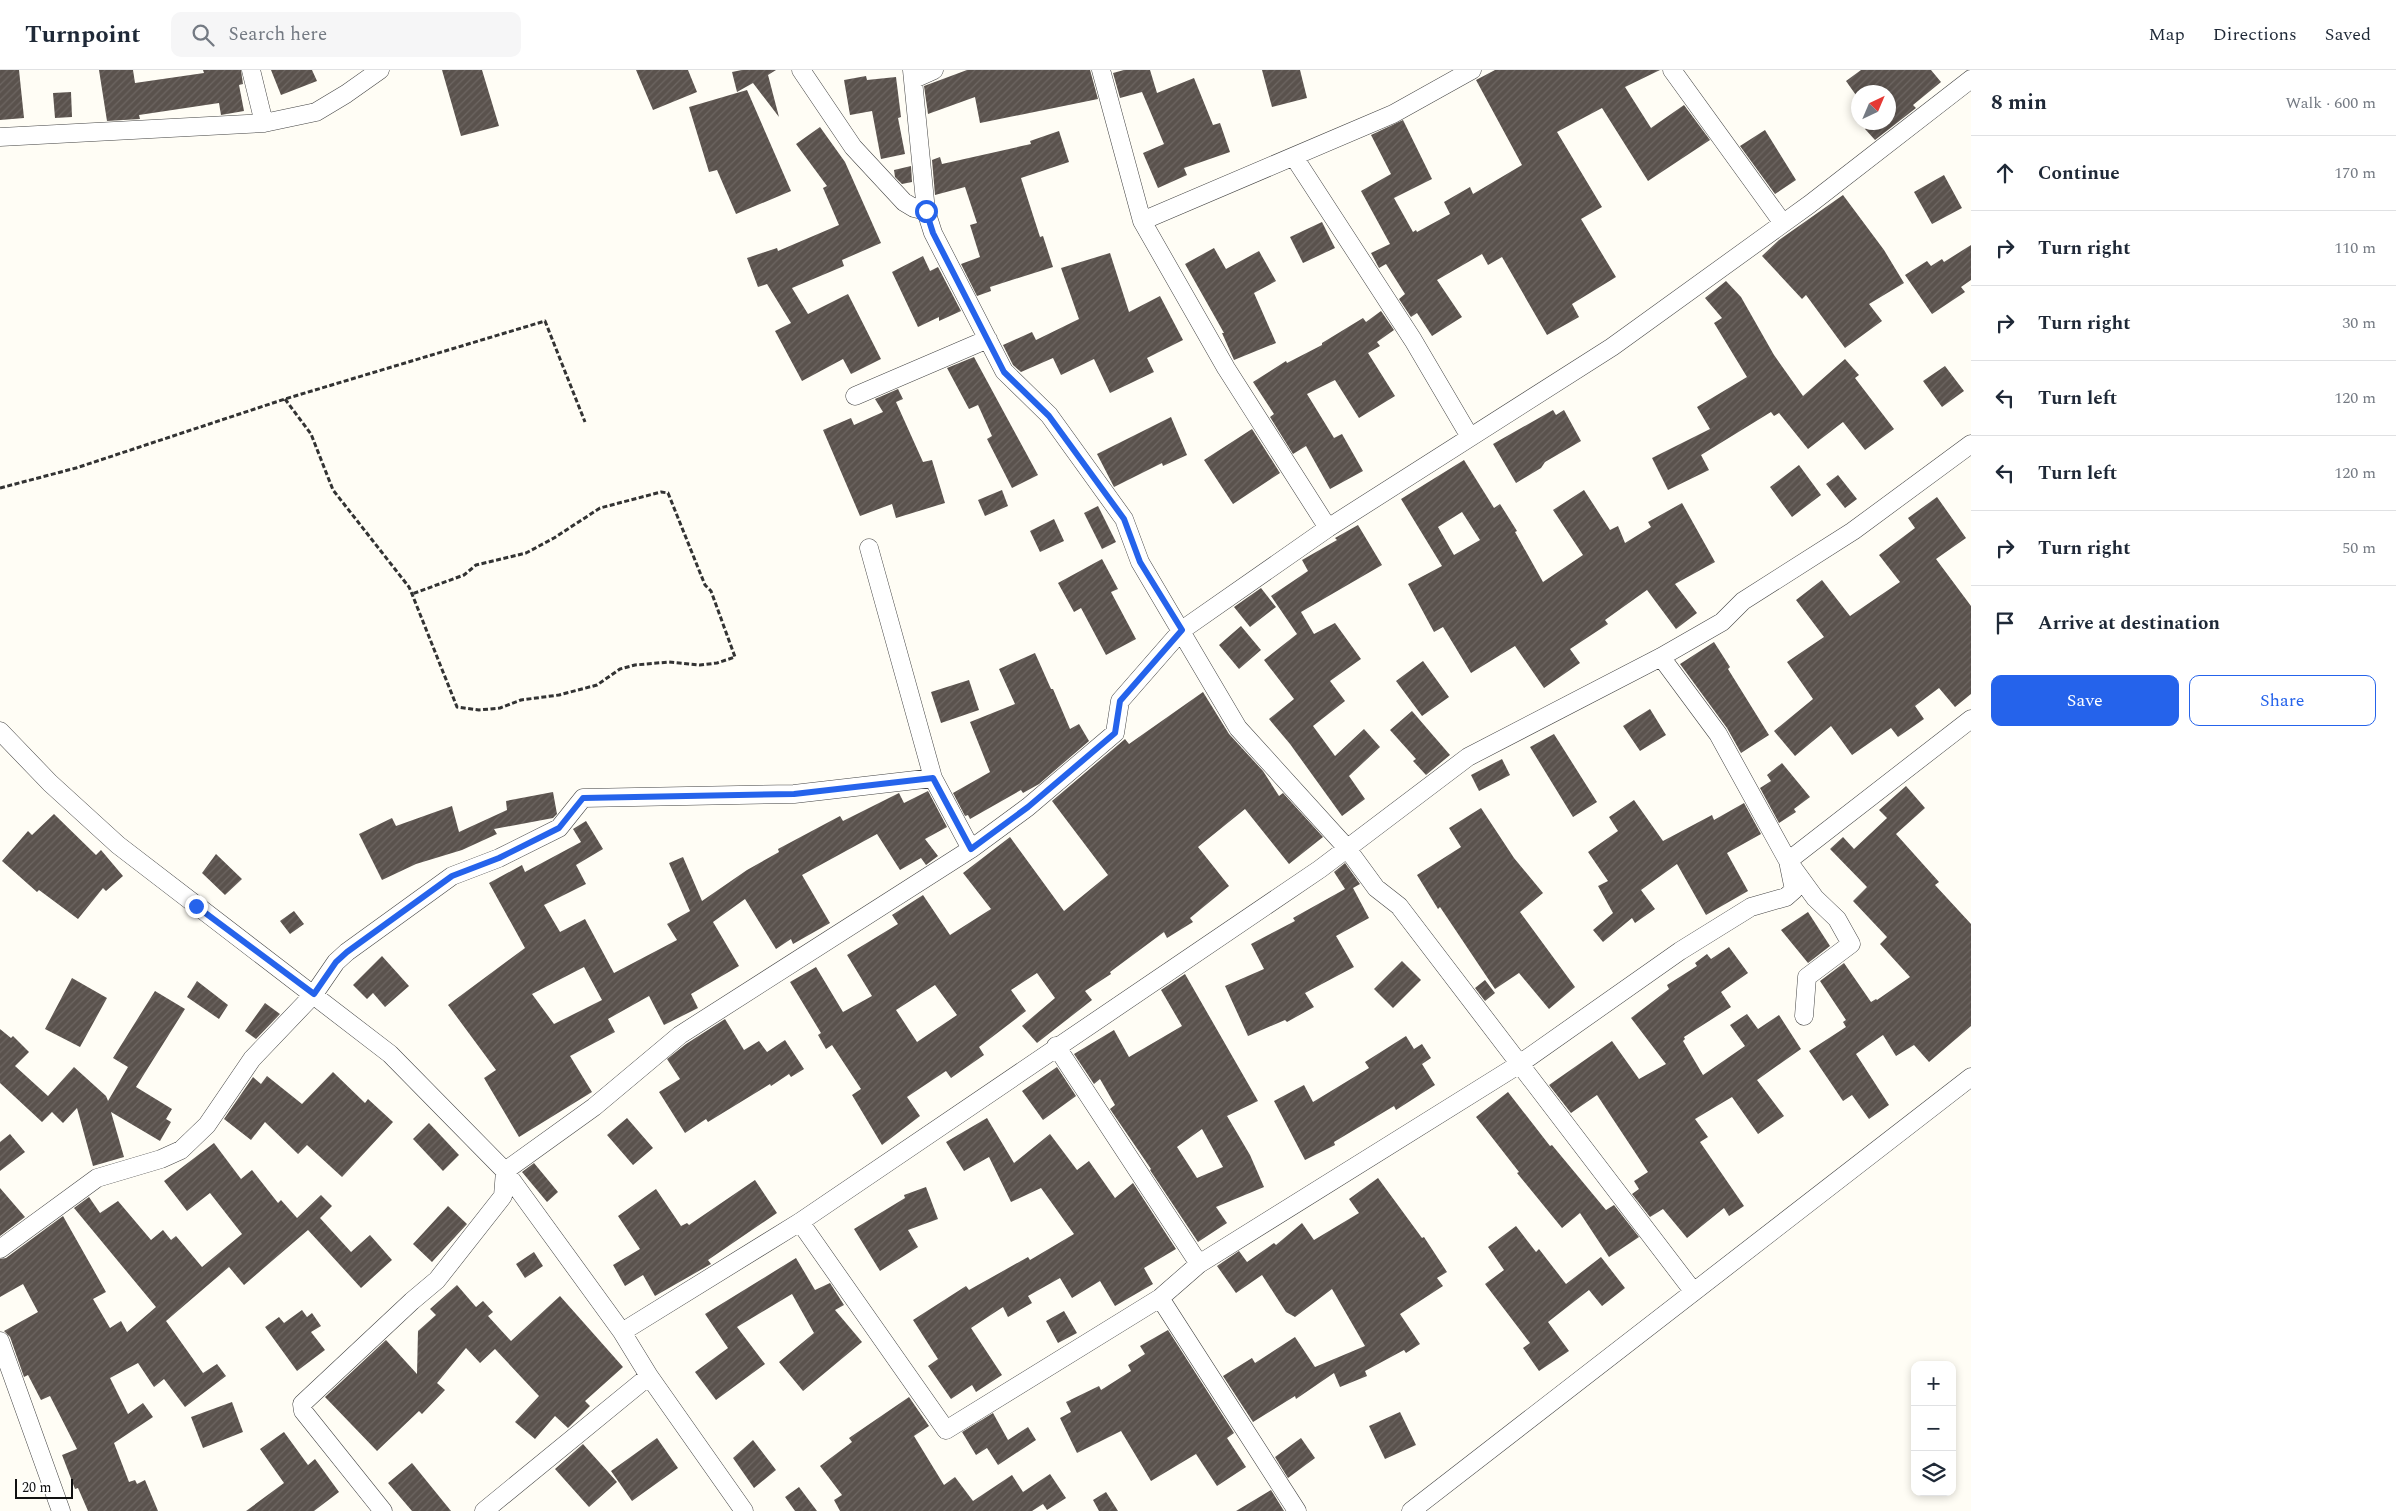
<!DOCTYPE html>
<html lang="en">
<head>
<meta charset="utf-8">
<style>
  body { margin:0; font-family:Spectral,serif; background:#f6f6f7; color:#1f2937 }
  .controls { position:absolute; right:15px; bottom:15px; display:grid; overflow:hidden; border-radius:10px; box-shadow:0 2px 8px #0003 }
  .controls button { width:45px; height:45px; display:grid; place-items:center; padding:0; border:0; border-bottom:1px solid #e0e1e3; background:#fff; color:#1f2937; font:25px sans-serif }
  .compass { position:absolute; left:1851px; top:15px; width:45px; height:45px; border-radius:50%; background:#fff; box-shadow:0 2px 8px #0003; rotate:44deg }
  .scale { position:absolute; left:15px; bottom:12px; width:58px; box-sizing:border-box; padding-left:5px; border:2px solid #111; border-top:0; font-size:14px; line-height:18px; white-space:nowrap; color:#111; -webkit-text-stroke:4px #fff; paint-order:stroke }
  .stop { position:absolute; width:15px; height:15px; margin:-11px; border:4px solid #2563eb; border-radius:50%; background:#fff }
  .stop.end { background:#2563eb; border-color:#fff; box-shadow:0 1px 5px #0008 }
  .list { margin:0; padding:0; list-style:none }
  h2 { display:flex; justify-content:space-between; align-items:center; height:65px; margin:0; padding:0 20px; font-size:21px }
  h2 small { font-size:16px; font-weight:400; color:#747a83 }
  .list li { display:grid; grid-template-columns:32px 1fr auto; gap:15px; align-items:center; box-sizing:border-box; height:75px; padding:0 20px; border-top:1px solid #e0e1e3 }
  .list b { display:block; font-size:19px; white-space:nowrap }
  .list em { font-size:16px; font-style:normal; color:#747a83 }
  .actions { display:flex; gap:10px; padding:15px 20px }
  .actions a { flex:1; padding:11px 0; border:1px solid #2563eb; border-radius:10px; text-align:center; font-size:18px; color:#2563eb }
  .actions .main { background:#2563eb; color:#fff }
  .icon { flex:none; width:28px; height:28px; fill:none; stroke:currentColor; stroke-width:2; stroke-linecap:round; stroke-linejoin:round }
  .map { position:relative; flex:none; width:1971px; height:1441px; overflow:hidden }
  header { display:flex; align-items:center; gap:30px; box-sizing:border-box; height:70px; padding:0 25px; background:#fff; border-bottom:1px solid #e0e1e3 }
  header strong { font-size:24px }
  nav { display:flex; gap:28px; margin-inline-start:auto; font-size:18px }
  .search { width:350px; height:45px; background:#f6f6f7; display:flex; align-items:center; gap:12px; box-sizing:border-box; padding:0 18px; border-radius:10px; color:#747a83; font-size:19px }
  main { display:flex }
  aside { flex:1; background:#fff }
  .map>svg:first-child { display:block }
  .building { fill:url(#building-hatch); fill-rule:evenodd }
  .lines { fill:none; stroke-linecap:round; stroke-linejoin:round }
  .street-casing { stroke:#444; stroke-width:19 }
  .path { stroke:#333; stroke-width:3; stroke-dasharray:5 2.5; stroke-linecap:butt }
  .street { stroke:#fff; stroke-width:18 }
  .route { stroke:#2563eb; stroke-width:6 }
</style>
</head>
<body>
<header>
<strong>Turnpoint</strong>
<div class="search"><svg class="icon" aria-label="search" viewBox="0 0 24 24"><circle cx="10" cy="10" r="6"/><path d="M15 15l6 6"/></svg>Search here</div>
<nav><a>Map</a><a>Directions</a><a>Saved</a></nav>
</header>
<main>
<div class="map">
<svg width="1971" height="1441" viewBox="0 0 1971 1441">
  <defs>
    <pattern id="building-hatch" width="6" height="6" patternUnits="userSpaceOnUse" patternTransform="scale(1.25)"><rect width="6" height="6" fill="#5a524d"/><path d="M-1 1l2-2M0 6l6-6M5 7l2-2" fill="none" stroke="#6d6662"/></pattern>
  </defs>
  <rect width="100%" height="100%" fill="#fffdf5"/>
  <path class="building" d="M0 0H19L24 48 0 50Z
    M99 0H133L135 13 204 3 203 0H241L243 14 239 15 244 41 221 45 219 33 139 45 140 49 107 51Z
    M271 0H312L317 11 281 25Z
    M442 0H482L499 56 461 66Z
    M636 0H688L697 22 653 40Z
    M742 0H776L768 5 779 47 753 13 737 22 732 2Z
    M967 0H1090L1098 29 980 53 975 27 928 44 924 16Z
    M1124 0H1150L1157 23 1194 8 1213 55 1220 53 1230 82 1184 98 1187 105 1158 118 1143 83 1164 74 1142 22 1120 28 1113 3Z
    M1262 0H1300L1307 28 1272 37Z
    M1495 0H1660L1625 17 1651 58 1684 35 1710 70 1648 111 1602 38 1557 62 1602 137 1581 149 1616 207 1572 234 1579 247 1547 265 1502 187 1488 195 1482 184 1437 210 1462 247 1432 266 1417 243 1411 247 1399 229 1405 224 1386 194 1379 198 1371 183 1390 174 1361 121 1391 104 1371 65 1403 50 1432 109 1394 128 1413 162 1416 160 1417 162 1450 144 1444 132 1470 117 1473 124 1522 95 1476 10Z
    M1861 0H1931L1941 12 1913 35 1916 38 1875 70 1865 59 1872 52H1888V22H1858V28L1846 11Z
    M866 6 867 10 896 7 901 47 898 48 905 84 881 89 872 41 850 45 844 10Z
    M747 20 791 121 736 144 717 100 709 102 689 37Z
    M71 22 72 47 55 48 53 23Z
    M820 57 845 92 881 173 842 190 844 196 792 218 808 244 848 224 881 289 851 304 843 289 802 311 775 261 791 253 767 214 758 217 747 188 777 178 778 181 839 155 823 118 827 116 796 74Z
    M1765 60 1796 110 1775 124 1740 76Z
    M1059 61 1069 92 1021 108 1040 167 1043 166 1053 197 990 217 991 221 977 226 961 194 980 187 970 155 977 153 965 117 935 125 932 90 940 87 942 94 1031 74 1030 71Z
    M911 96 912 112 902 114 895 107 894 100Z
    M1944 105 1962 138 1932 154 1914 122Z
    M1843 125 1884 180 1904 213 1869 234 1882 251 1845 278 1806 225 1802 229 1762 186 1779 170Z
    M1322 152 1335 178 1303 193 1290 167Z
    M1971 175V210L1961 217 1965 222 1932 244 1905 205 1927 191 1931 196 1942 189 1944 192Z
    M1214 178 1226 199 1259 181 1276 211 1254 223 1276 273 1234 290 1222 263H1224L1185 194Z
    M1110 183 1129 242 1160 226 1183 270 1147 288 1154 302 1110 323 1094 289 1061 305 1053 288 1021 302 1013 295 1003 275 1032 262 1036 270 1079 249 1061 198Z
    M923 186 930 201 938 197 961 241 939 251V247L918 257 892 202Z
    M1726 211 1741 227 1774 285 1803 326 1845 289 1859 305 1855 308 1894 359 1865 380 1843 352 1808 379 1779 343 1774 346 1771 342 1701 385 1709 400 1668 420 1652 388 1710 359 1697 337 1747 307 1714 253 1722 248 1705 228Z
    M1381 241 1394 260 1377 272 1380 276 1368 283 1395 326 1359 348 1335 310 1307 324 1334 368 1342 364 1363 401 1330 419 1306 376 1293 384 1270 347 1274 344 1253 312 1286 291 1287 293 1322 275V273L1363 248 1366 252Z
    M974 287 1038 405 1012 418 987 369 992 366 978 335 969 339 947 298Z
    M1945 296 1964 321 1942 337 1923 311Z
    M898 319 903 329 896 332 923 392 932 390 945 433 896 448 892 434 860 446 823 360 851 348 854 355 883 342 875 329Z
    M1553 340 1556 345 1564 340 1581 371 1545 392 1541 398 1516 413 1493 374Z
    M1171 347 1187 385 1163 396 1162 393 1114 417 1097 384Z
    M1252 359 1280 403 1233 434 1204 390Z
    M1464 390 1494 438 1500 434 1517 461 1515 462 1543 512 1583 485 1553 440 1584 420 1610 460 1618 456 1625 473 1651 457 1648 452 1682 433 1715 492 1675 514 1697 543 1676 559 1647 520 1605 550 1608 554 1570 579 1580 593 1544 618 1515 576 1471 603 1443 557 1434 562 1408 514 1442 496 1401 429ZM1462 442 1480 470 1454 485 1438 457Z
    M1799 395 1821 425 1792 447 1770 417Z
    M1838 405 1857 429 1845 438 1826 414Z
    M1002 420 1008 436 985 446 978 430Z
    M1937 427 1966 468 1936 489 1971 536V624L1955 637 1939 618 1915 636 1924 649 1898 667 1891 658 1852 685 1831 656 1795 686 1774 661 1813 629 1787 592 1824 567 1796 530 1822 510 1850 546 1900 512 1879 485 1915 458 1908 448Z
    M1098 436 1116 472 1102 479 1084 443Z
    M1054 449 1064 471 1040 482 1030 461Z
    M1358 455 1382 495 1301 542 1314 564 1335 553 1361 589 1330 611 1345 631 1313 656 1335 686 1364 659 1380 677 1349 706 1365 729 1342 746 1290 674 1269 649 1294 629 1264 590 1297 564 1271 526 1308 501 1302 490 1337 470 1335 468Z
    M1102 489 1118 519 1111 522 1136 569 1106 585 1081 538 1074 542 1058 513Z
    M1261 518 1276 537 1250 557 1234 537Z
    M1241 556 1261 580 1239 599 1219 575Z
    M1714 572 1730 597 1728 599 1769 665 1741 683 1727 658 1680 594Z
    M1035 583 1051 619H1053L1070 659 1079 654 1089 671 1039 714 1023 723 1021 720 970 749 968 745 965 746 953 723 990 702 970 652 1015 634 999 599Z
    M1423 591 1449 627 1422 646 1396 611Z
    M969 610 979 640 941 653 931 622Z
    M1203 622 1229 664 1263 701 1279 726 1283 723 1323 767 1289 794 1245 739 1198 777 1229 816 1190 848 1193 852 1167 868 1164 862 1110 902 1111 904 1085 921 1092 930 1037 973 1022 956 1055 928 1037 903 1011 920 1026 941 979 977 984 985 951 1008 946 1001 907 1027 920 1046 882 1075 852 1025 861 1019 832 975 826 979 818 965 821 963 790 912 816 897 843 942 872 926 847 885 898 854 892 845 923 825 950 865 991 839 963 803 1010 767 1064 841 1108 805 1052 731 1125 669 1129 674ZM935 915 957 945 917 972 896 940Z
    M1650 639 1666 665 1640 681 1623 656Z
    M1412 641 1450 685 1426 705 1413 691 1416 689 1390 660Z
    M1554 664 1597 732 1573 747 1530 677Z
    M1502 689 1510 705 1479 721 1471 705Z
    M1782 693 1810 727 1794 739 1796 742 1779 753 1760 718 1771 711 1767 705Z
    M1906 716 1925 738 1896 764 1939 812 1935 815 1971 854V956L1929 992 1914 975 1896 986 1883 965 1856 984 1889 1035 1869 1049 1852 1025 1843 1031 1809 981 1846 957 1843 952 1846 950 1820 911 1844 893 1871 932 1876 929 1877 930 1910 907 1880 874 1887 867 1853 831 1867 817 1830 779 1843 767 1854 779 1887 748 1879 740Z
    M928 721 947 757 925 769 938 786 926 795 921 788 900 800 877 764 802 805 830 853 793 874 791 869 776 879 745 829 713 852 739 896 691 924 698 938 664 955 649 926 608 949 615 962 570 986 592 1022 519 1067 484 1008 496 1000 448 935 525 878 489 813 522 795 525 802 581 772 573 759 586 751 603 779 576 795 586 814 544 835 560 862 585 849 614 903 677 870 667 854 690 841 669 793 683 787 702 831 747 800 779 782 778 779 840 746 843 751 899 723 904 733ZM584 897 602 930 554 954 532 924Z
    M553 722 557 744 553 748 494 759 497 764 462 780 416 794 382 810 359 764 392 748 396 756 452 736 459 762 507 740 506 731Z
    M1634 730 1663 771 1712 745 1714 750 1744 733 1761 764 1727 783 1748 821 1706 845 1677 794 1641 820 1655 839 1635 853 1632 848 1603 872 1593 860 1613 843 1598 816 1608 811 1588 782 1618 761 1609 747Z
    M1481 738 1514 788 1543 823 1520 842 1575 917 1549 939 1519 903 1495 919 1440 837 1438 839 1417 805 1461 777 1449 758Z
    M54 744 96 785 101 780 123 806 106 821 103 818 78 849 39 820 37 822 2 791 28 761 32 765Z
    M216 784 242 809 225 825 202 803Z
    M1345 793 1360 814 1353 818 1369 848 1336 866 1354 897 1305 923 1314 937 1287 952 1285 950 1248 966 1225 916 1264 899 1251 874 1295 851 1293 848 1345 819 1334 802Z
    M294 841 304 854 290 864 280 851Z
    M1808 842 1830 876 1808 893 1781 860Z
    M1729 877 1748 903 1721 922 1731 937 1684 967 1685 969 1683 971 1703 1005 1745 976 1730 955 1747 944 1758 959 1779 945 1801 979 1757 1010 1784 1046 1758 1064 1732 1027 1695 1049 1708 1067 1700 1072 1744 1136 1729 1146 1724 1138 1687 1168 1663 1139 1650 1147 1632 1124 1639 1119 1634 1111 1648 1102 1597 1025 1571 1043 1549 1015 1612 971 1639 1009 1666 994 1631 948 1669 919 1667 915 1697 896 1695 893 1707 884 1711 889Z
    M382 886 409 916 385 937 373 923 367 929 353 915Z
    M1402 891 1421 910 1393 938 1374 919Z
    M1185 904 1258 1031 1227 1046 1250 1085 1264 1117 1216 1137 1227 1153 1198 1172 1150 1100 1151 1099 1110 1039 1115 1035 1100 1009 1094 1014 1074 984 1114 960 1129 987 1182 956 1161 920ZM1202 1059 1223 1097 1197 1108 1177 1077Z
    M72 908 107 928 80 977 45 959Z
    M1485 910 1495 923 1485 931 1475 918Z
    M197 911 228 935 219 949 187 927Z
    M155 921 185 939 136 1017 172 1039 166 1049 171 1052 160 1071 111 1042 124 1087 93 1096 77 1038 63 1053 52 1042 42 1052 0 1013V959L11 968 13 966 29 982 15 996 48 1026 74 997 106 1026 108 1031 128 997 113 988Z
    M265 933 280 944 256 969 245 961Z
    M725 949 744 980 759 971 767 982 785 970 804 999 791 1007 789 1004 771 1016 770 1014 708 1052 706 1049 685 1063 659 1022 680 1009 667 989 686 974Z
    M1406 966 1414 979 1422 974 1431 988 1422 994 1435 1015 1396 1040 1394 1036 1334 1072 1335 1075 1305 1090 1274 1031 1304 1015 1313 1032 1369 998 1365 992Z
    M1057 997 1076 1026 1043 1050 1022 1021Z
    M333 1002 365 1033 368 1029 393 1052 342 1107 307 1075 298 1084 265 1052 251 1070 224 1049 253 1007 261 1014 267 1006 302 1034Z
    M1508 1022 1550 1076 1552 1075 1606 1140 1614 1135 1639 1167 1609 1187 1580 1143 1562 1158 1517 1103 1519 1102 1476 1047Z
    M627 1048 653 1078 633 1095 607 1065Z
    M987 1048 1014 1093 1050 1064 1077 1100 1089 1091 1115 1128 1133 1113 1176 1179 1144 1198 1153 1214 1115 1236 1100 1211 1072 1228 1060 1208 1028 1226 1032 1233 1008 1247 1003 1237 971 1258 1002 1305 976 1322 972 1315 951 1329 928 1296 938 1289 913 1250 966 1216 969 1220 1028 1187 1030 1190 1074 1164 1041 1118 1011 1132 989 1087 964 1101 946 1072Z
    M429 1053 459 1085 443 1101 413 1069Z
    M10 1064 25 1082 0 1101V1072Z
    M214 1073 241 1109 252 1100 278 1133 281 1130 297 1148 321 1125 332 1136 320 1148 351 1182 370 1165 392 1190 361 1218 308 1160 244 1215 229 1197 166 1251 203 1303 217 1294 226 1306 185 1337 164 1309 154 1317 138 1293 110 1308 128 1344 143 1333 153 1347 114 1373 129 1412 135 1410 137 1414 145 1410 158 1441H88L78 1418 75 1419 62 1385 77 1379 50 1326 41 1330 28 1305 24 1307 10 1267 4 1261 38 1242 23 1214 0 1227V1189L6 1188 63 1146 106 1222 93 1229 110 1258 121 1251 127 1262 156 1237 74 1138 89 1127 100 1143 118 1131 151 1170 163 1160 171 1170 176 1166 202 1197 242 1164 210 1123 187 1141 164 1111Z
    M534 1093 558 1122 547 1132 522 1102Z
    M1378 1108 1422 1168 1424 1167 1447 1202 1437 1208 1443 1216 1400 1244 1420 1274 1406 1283 1404 1280 1365 1301 1367 1306 1340 1317 1334 1303 1296 1329 1295 1326 1253 1352 1223 1306 1252 1288 1255 1293 1295 1267 1315 1297 1365 1276 1332 1219 1295 1247 1286 1242 1262 1205 1236 1223 1217 1196 1239 1181 1247 1192 1274 1173 1276 1175 1302 1153 1314 1170 1359 1143 1349 1129Z
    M755 1110 777 1143 708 1190 711 1194 655 1226 643 1205 625 1216 613 1195 640 1179 618 1146 656 1119 681 1156 687 1153 689 1155Z
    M926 1117 938 1149 908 1160 918 1177 880 1201 854 1159 905 1128 904 1125Z
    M0 1118 25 1147 0 1166Z
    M448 1136 467 1154 432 1192 413 1174Z
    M1516 1156 1536 1182 1539 1179 1566 1214 1601 1187 1625 1218 1602 1236 1589 1220 1548 1252 1569 1281 1539 1301 1523 1278 1530 1273 1485 1214 1504 1200 1488 1177Z
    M534 1182 543 1196 525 1208 516 1194Z
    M796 1188 815 1220 830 1213 844 1235 835 1240 862 1272 803 1321 779 1292 814 1263 792 1224 737 1257 765 1294 716 1330 695 1302 728 1278 705 1244Z
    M457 1215 476 1237 483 1231 493 1242 488 1246 511 1271 560 1226 623 1297 585 1331 590 1336 568 1358 555 1346 535 1369 515 1352 539 1326 495 1279 480 1293 466 1278 437 1313 445 1320 422 1344 419 1341 377 1381 325 1327 386 1270 417 1304 418 1261 436 1245 430 1239Z
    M302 1240 307 1247 312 1243 321 1256 311 1262 325 1280 297 1301 265 1257 279 1247 284 1253Z
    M1064 1241 1077 1263 1058 1273 1046 1251Z
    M1168 1260 1234 1363 1227 1368 1246 1397 1217 1416 1196 1384 1151 1411 1121 1361 1077 1383 1060 1348 1071 1342 1066 1332 1099 1316 1101 1320 1131 1301 1128 1295 1145 1284 1140 1276Z
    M909 1327 929 1356 914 1366 944 1415 955 1407 973 1431 1012 1405 1023 1422 1050 1404 1066 1428 1047 1440 1043 1434 1032 1441H840L834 1430 842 1425 820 1396 852 1372 849 1368Z
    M232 1332 243 1362 203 1378 191 1347Z
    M1400 1342 1416 1375 1385 1389 1369 1356Z
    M993 1343 1008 1370 1028 1357 1036 1370 998 1395 987 1378 976 1385 962 1362Z
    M284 1362 308 1395 315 1389 339 1422 314 1441H246L284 1413 260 1379Z
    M657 1368 678 1398 632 1431 611 1401Z
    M1301 1368 1315 1388 1288 1408 1275 1387Z
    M753 1370 776 1400 754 1418 733 1388Z
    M583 1374 617 1412 589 1437 555 1399Z
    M412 1393 451 1441H412L388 1413Z
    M799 1417 817 1441H795L785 1427Z
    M1271 1420 1284 1441H1236Z
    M1106 1422 1118 1441H1099L1093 1430Z"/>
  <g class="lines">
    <g class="street-casing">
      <path id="street" d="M251 0 264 53
        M801 0 853 77 904 132 914 138 926 141
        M912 0 926 141 933 163 1004 301 1049 345 1124 449 1140 492 1238 658 1346 777 1376 818 1399 836 1693 1221
        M1101 0 1142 151 1226 298 1328 458
        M1672 0 1782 152
        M914 9 934 0
        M0 67 264 53 316 42 346 24 380 0
        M1294 87 1413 270 1470 367
        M1142 151 1393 44 1472 0
        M855 326 988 269
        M869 478 933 708 971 779
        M1661 587 1718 664 1788 791 1815 828 1837 849 1851 874 1807 907 1804 946
        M0 661 50 713 118 775 390 984 505 1101 622 1262 649 1306 744 1441
        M1056 976 1199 1194
        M800 1152 946 1360 1160 1228 1199 1194 1518 995 1680 881 1751 837 1786 827 1794 820 1788 791 1971 649
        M0 1179 97 1108 161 1089 181 1080 207 1055 252 989 314 924 336 892 347 882 452 806 499 788 559 758 583 728 794 724 933 708
        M1160 1228 1297 1441
        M622 1262 800 1152 1320 799 1468 687 1661 587 1722 552 1743 531 1853 461 1971 374
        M0 1271 61 1441
        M383 1441 303 1341 302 1334 412 1231 437 1210 503 1126 505 1101 594 1037 680 965 971 779 1028 737 1115 663 1120 631 1182 560 1328 458 1612 277 1810 134 1971 9
        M484 1441 649 1306
        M1411 1441 1971 1007"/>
    </g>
    <path class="path" d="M285 329 311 364 333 420 409 517 412 524 457 637 479 640 500 638 521 630 559 625 597 615 620 599 635 595 669 592 700 595 717 593 735 587 711 521 705 515 668 423 661 422 600 438 554 468 526 483 476 495 464 505 412 524
      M0 418 76 398 285 329 545 251 585 352"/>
    <use href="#street" class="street"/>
  </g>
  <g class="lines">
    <path class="route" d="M196 836 314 924 336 892 347 882 452 806 499 788 559 758 583 728 794 724 933 708 971 779 1028 737 1115 663 1120 631 1182 560 1140 492 1124 449 1049 346 1004 302 933 163 926 141"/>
  </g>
</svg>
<div class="controls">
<button>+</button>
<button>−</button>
<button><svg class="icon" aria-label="layers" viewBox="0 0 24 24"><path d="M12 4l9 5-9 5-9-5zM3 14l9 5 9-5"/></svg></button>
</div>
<svg class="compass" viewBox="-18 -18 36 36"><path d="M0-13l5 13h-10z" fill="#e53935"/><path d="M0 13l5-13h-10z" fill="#747a83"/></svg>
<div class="scale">20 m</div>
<div class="stop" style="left:926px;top:141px"></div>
<div class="stop end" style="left:196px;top:836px"></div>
</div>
<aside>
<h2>8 min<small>Walk · 600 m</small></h2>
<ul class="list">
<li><svg class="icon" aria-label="ahead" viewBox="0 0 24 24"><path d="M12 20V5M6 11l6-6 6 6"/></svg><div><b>Continue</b></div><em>170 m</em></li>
<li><svg class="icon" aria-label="right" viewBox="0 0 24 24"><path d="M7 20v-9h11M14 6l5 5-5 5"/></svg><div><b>Turn right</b></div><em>110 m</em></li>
<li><svg class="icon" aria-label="right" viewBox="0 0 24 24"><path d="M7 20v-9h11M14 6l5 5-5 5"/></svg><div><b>Turn right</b></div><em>30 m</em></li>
<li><svg class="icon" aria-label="left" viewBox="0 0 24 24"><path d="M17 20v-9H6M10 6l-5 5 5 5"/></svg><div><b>Turn left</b></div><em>120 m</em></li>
<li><svg class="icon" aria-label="left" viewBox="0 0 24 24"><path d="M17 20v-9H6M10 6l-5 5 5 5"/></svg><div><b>Turn left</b></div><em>120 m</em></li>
<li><svg class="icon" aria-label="right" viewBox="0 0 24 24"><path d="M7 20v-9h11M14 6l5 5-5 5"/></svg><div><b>Turn right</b></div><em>50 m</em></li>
<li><svg class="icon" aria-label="arrive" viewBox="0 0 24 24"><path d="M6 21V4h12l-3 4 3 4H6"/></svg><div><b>Arrive at destination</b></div></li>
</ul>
<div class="actions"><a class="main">Save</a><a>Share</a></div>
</aside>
</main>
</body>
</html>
